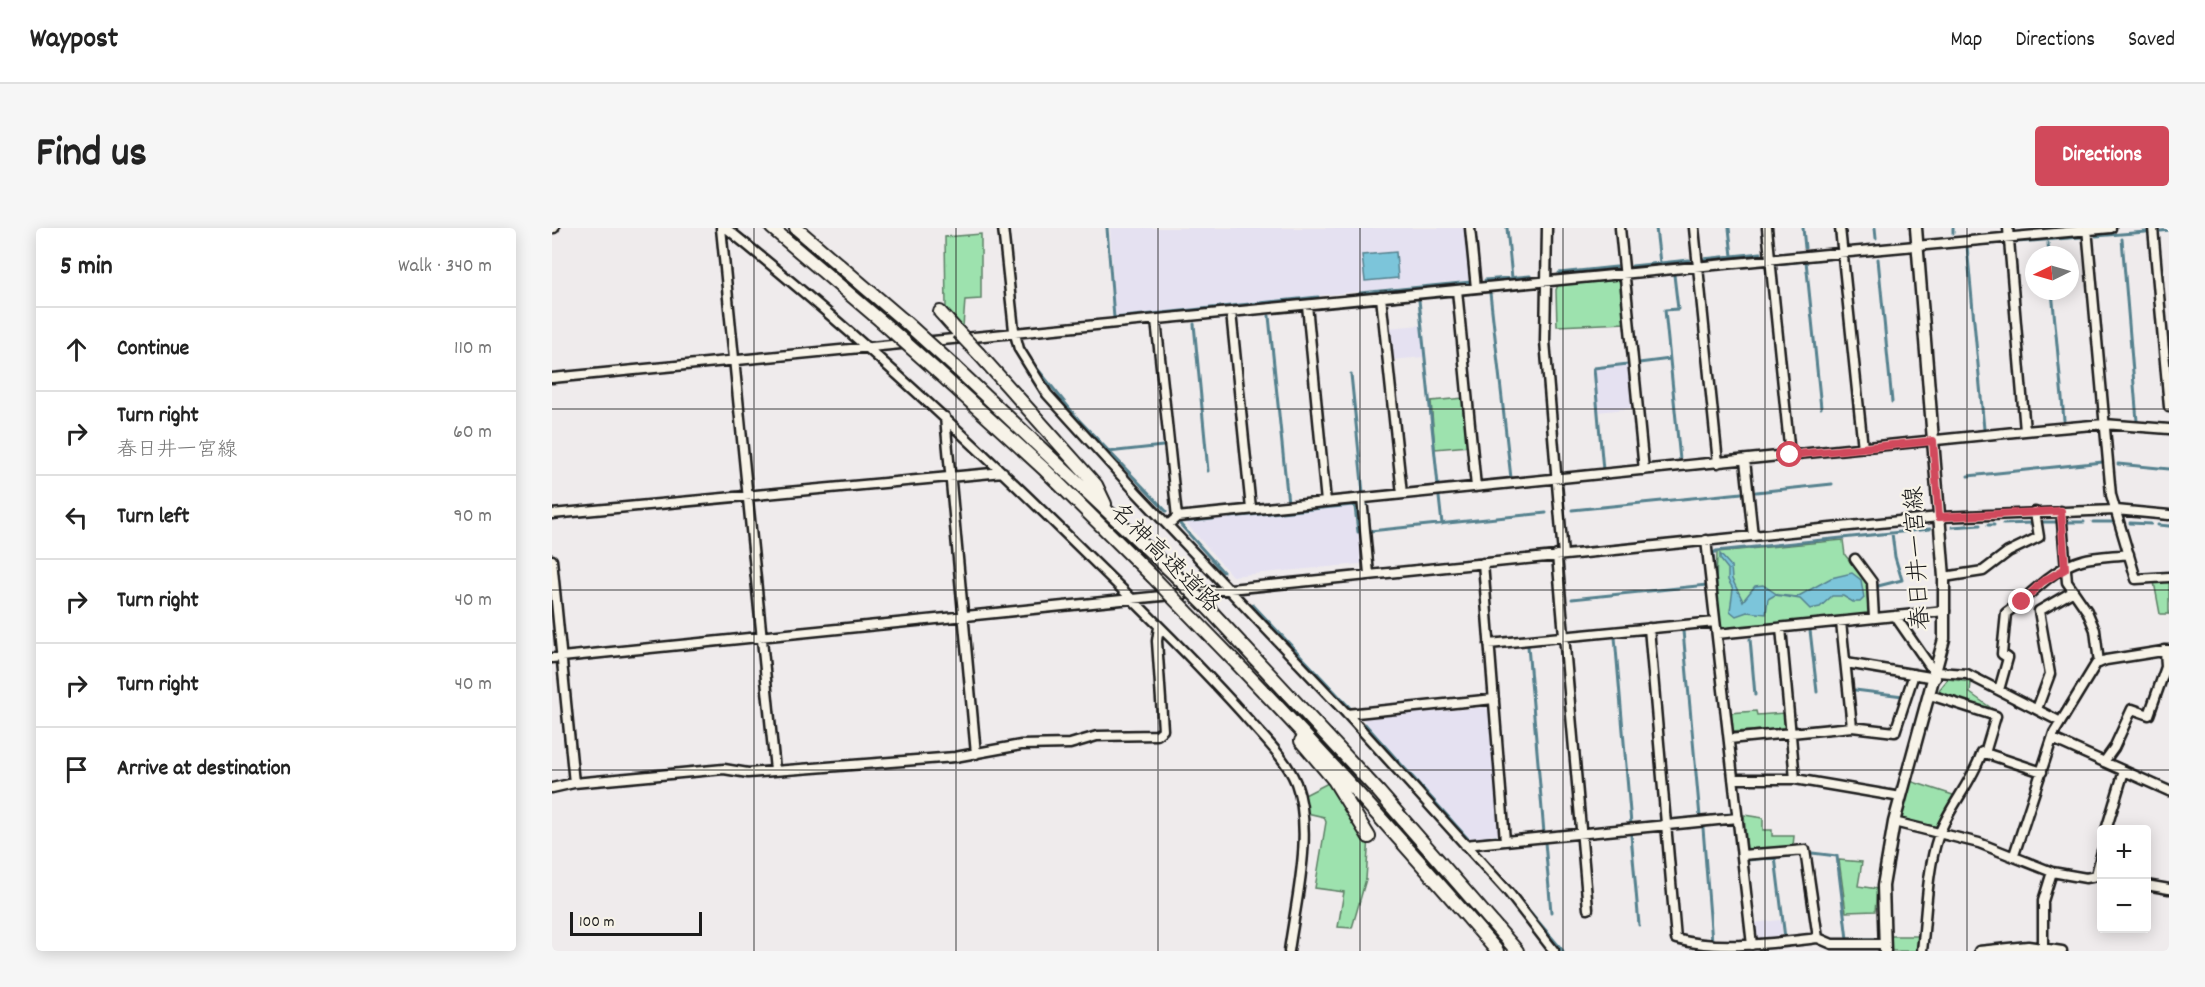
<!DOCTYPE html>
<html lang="en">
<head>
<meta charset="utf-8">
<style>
  body { margin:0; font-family:Dekko,"Klee One",sans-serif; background:#f6f6f6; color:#222 }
  .controls { position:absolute; right:18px; bottom:18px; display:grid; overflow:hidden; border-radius:6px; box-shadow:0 3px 15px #0003 }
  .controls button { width:54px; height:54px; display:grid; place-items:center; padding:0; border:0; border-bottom:2px solid #e0e0e0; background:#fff; color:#222; font:30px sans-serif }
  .compass { position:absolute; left:1473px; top:18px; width:54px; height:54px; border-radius:50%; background:#fff; box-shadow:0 3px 15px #0003; rotate:265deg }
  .scale { position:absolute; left:18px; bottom:15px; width:132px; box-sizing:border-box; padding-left:6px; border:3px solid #1c1c1c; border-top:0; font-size:16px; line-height:21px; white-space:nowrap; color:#1c1c1c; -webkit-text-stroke:4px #f7f3e8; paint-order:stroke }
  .stop { position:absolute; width:18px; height:18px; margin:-14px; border:4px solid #d1495b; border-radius:50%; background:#fff }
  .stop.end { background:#d1495b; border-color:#fff; box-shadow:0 2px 6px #0008 }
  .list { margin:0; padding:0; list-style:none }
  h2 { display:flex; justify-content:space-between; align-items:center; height:78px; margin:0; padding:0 24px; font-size:26px }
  h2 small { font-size:20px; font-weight:400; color:#767676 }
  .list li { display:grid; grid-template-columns:39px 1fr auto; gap:18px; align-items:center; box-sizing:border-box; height:84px; padding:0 24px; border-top:2px solid #e0e0e0 }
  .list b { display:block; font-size:22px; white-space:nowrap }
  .list p { margin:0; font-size:20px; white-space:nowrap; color:#767676 }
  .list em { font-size:20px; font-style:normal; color:#767676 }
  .icon { flex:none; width:33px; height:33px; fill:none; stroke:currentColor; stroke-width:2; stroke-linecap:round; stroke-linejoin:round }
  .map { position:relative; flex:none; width:1617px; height:723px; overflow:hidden; border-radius:6px }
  header { display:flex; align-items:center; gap:36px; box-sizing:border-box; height:84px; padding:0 30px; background:#fff; border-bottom:2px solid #e0e0e0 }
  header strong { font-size:28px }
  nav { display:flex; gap:33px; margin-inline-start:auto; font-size:21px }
  .intro { display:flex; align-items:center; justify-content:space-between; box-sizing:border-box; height:144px; padding:0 36px }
  h1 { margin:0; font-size:42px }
  .button { padding:15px 27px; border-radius:6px; background:#d1495b; color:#fff; font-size:21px; font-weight:700 }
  main { display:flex; gap:36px; padding:0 36px }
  aside { flex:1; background:#fff; border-radius:6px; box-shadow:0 3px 15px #0003 }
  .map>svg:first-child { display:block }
  .built { fill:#e5e1f1 }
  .green { fill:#9de2ae; stroke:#5c7f65; stroke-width:1.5 }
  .water { fill:#7bc5da; stroke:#55818e; stroke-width:1.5 }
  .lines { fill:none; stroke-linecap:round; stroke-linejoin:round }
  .stream { stroke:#55818e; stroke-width:3 }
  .minor-casing { stroke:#1c1c1c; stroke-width:13 }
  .major-casing { stroke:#1c1c1c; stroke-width:15 }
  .highway-casing { stroke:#1c1c1c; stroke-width:16 }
  .minor { stroke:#f7f3e8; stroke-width:8 }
  .major { stroke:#f7f3e8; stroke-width:10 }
  .highway { stroke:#f7f3e8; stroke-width:12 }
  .highway-bridge-casing { stroke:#1c1c1c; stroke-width:16; stroke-linecap:butt }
  .highway-bridge { stroke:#f7f3e8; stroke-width:12 }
  .route { stroke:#d1495b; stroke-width:8 }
  .grid { fill:none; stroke:#1c1c1c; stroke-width:1.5; stroke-opacity:0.55 }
  .labels { text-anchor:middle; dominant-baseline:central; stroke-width:4.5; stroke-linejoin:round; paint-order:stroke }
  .street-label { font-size:24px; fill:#1c1c1c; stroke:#f7f3e8 }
</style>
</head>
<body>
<header>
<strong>Waypost</strong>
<nav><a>Map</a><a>Directions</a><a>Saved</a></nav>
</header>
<div class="intro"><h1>Find us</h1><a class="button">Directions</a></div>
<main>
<aside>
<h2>5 min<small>Walk · 340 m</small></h2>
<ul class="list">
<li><svg class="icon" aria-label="ahead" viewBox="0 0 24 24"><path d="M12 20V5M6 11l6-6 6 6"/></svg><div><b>Continue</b></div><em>110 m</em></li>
<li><svg class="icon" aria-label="right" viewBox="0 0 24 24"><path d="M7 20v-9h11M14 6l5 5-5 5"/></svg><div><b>Turn right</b><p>春日井一宮線</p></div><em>60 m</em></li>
<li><svg class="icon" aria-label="left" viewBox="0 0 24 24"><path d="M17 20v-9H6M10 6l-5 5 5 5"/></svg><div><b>Turn left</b></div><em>90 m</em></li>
<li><svg class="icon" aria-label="right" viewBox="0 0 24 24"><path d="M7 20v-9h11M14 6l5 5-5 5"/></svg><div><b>Turn right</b></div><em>40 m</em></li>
<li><svg class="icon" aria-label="right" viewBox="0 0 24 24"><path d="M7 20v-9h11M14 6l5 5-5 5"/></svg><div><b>Turn right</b></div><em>40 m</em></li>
<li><svg class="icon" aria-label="arrive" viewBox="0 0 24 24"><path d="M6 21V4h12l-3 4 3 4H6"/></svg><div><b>Arrive at destination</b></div></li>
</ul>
</aside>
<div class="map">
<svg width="1617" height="723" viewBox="0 0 1617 723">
  <rect width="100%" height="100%" fill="#efebec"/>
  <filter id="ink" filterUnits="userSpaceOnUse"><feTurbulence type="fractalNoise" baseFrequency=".0167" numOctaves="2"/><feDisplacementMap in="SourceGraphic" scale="12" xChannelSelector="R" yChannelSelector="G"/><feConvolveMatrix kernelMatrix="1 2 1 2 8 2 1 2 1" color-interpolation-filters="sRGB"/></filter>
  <g filter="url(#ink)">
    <path class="built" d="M558 0H914L919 52 563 89Z
      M869 97 872 129 839 132 836 100Z
      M1079 137 1083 180 1046 184 1042 141Z
      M800 278 805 305H808L811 333 808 336 680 348 633 294Z
      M934 479 937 482 948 606 918 611 810 490Z
      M1229 692 1231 712 1209 714 1202 709 1200 695Z"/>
    <path class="green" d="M429 6V71L413 72 411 99 394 80 393 9Z
      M1066 52 1070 55 1074 95 1005 98 1004 62 1006 57Z
      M912 170 917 218 883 221 879 173Z
      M1291 312 1293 327 1318 357 1319 388 1171 402 1168 400 1164 357 1165 324Z
      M1617 353V386H1608L1602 354Z
      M1396 451 1419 454 1418 465 1442 482 1390 467 1387 462Z
      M1204 483 1205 487 1233 485 1235 497 1232 501 1179 504 1177 485Z
      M782 552 817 609 814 651 800 700 786 699 792 664 763 660 774 594 772 589 751 584 747 570Z
      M1358 553 1404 568 1388 601 1348 592Z
      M1192 587 1211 590V602H1220V608H1242L1241 618 1195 622Z
      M1287 632 1310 634 1306 658 1325 661 1323 683 1294 684Z
      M1336 708H1367L1364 723H1337Z"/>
    <path class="water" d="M844 24 846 50 813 53 810 27Z
      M1168 326 1179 338 1180 351 1191 373 1203 358 1211 357 1226 367 1245 369 1279 350 1300 345 1309 352 1312 370 1308 374H1301L1291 368H1280L1268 379 1258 381 1248 371 1223 367 1216 371 1214 386 1195 384 1184 388 1178 383 1181 361 1176 352V341L1168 331Z"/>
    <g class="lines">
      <path class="stream" d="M555 0 562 90 766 69
        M955 0 960 50
        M1104 0 1108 35
        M1177 0 1180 28
        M1251 0 1253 20
        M1323 0 1324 10
        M1401 0V5
        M1609 3 1617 2
        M1544 8 1594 4
        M1570 11 1585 193
        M1465 14 1529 9
        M1496 15 1497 27
        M1415 18 1432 201
        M1395 19 1451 15
        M1297 28 1348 23
        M1151 31 1209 25
        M1326 31 1340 174
        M1254 33 1269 180
        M1224 36 1283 30
        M1080 38 1137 32
        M1007 45 1064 39
        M1122 47 1126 81 1113 82 1128 232
        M933 52 978 48
        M1500 63 1512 192
        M808 65 919 54
        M938 65 959 250
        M867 72 886 257
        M717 88 736 275
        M642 96 656 243
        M1087 135 1118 131
        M484 139 526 191 614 283
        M799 146 811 265
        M556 224 611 218
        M1566 236 1617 241
        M1051 242 1042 140 1076 136
        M1416 248 1551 234
        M1204 264 1280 256
        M887 269 890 296
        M815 277 818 303 994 285
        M1020 282 1190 265
        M678 289 801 277 803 279 806 304
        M661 291 628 294V296L671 344
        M1491 294H1505
        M1513 294H1532
        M1541 294H1562
        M1578 295 1599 296
        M1451 296 1480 295
        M1436 297H1442
        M1606 297 1617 298
        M1400 299 1428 297
        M1164 356 1161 326 1164 323 1378 301
        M1326 358 1350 352 1343 329 1340 305
        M1020 371 1155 357
        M701 377 798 480
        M1258 402 1265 464
        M1131 403 1148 589
        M1063 409 1079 596
        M1198 411 1203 467
        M976 418 992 605
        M1303 462 1351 468
        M813 496 917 612 944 609
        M1189 585 1194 621
        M1122 592 1179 586
        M1151 600 1160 714
        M1037 601 1108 593
        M1079 607 1087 697
        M993 614 999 684
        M1260 625 1285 628 1295 711H1324
        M1223 629 1233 710
        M1196 632 1248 627
        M964 667 1011 723"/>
      <g class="minor-casing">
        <path id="minor" d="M0 0H2
          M169 0 223 542
          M174 0C327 123 468 259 607 398 639 430 670 462 700 496 716 514 735 533 744 555 762 604 744 672 737 723
          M451 0 462 102 467 121 495 166 585 265 795 486 957 665 1002 723
          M918 0 924 60
          M995 0 993 113 1011 327
          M1068 0 1092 242
          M1142 0 1166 235
          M1215 0 1238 227
          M1288 0 1311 220
          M1456 0 1473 203
          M1535 0 1559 267 1584 351 1617 349
          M1601 0 1617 179
          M905 62 924 259
          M829 69 850 266
          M755 77 774 274
          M679 84 699 281
          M604 92 625 289
          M0 150C520 102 1039 46 1559 0
          M393 189 424 526
          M1193 232 1201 308
          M810 270 817 346
          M1509 283 1515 354 1535 383 1543 402 1547 435
          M0 286 451 244
          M616 297 625 289 1473 203 1552 196 1617 201
          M1154 312 1200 717
          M1005 327 1036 681
          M1303 331 1320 354 1322 390
          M0 332 22 555
          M931 335 953 613
          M1392 349 1431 343 1456 324 1487 309 1483 284
          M1343 388 1384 447
          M1289 394 1300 499
          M1097 400 1124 711C1168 723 1220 715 1266 710
          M1229 400 1243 551 1349 569
          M1165 406 1393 383
          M937 416 1163 394
          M0 430 1387 289 1564 282 1617 287
          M1294 435 1384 450
          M1385 444 1415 446 1507 493
          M1447 462 1456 430 1450 426 1454 385C1479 368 1500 340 1530 332 1545 328 1562 328 1577 326
          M1378 467 1444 488 1433 525
          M1485 481 1498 446 1487 383 1520 364
          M795 486 942 471
          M1177 511 1300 499 1343 504 1362 446
          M1501 511 1617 563
          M1552 534 1562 520 1580 481 1597 487 1614 439 1613 422
          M1181 551H1243
          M0 560 22 555 172 541 196 545 403 529 469 517 518 516 545 508 605 507 611 502 605 413 607 399
          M1342 594 1427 615 1500 644 1534 650 1550 647
          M1554 602 1572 543
          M913 617 1186 590
          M1190 627 1253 622 1266 710 1280 716H1333
          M1462 627 1502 505 1544 436 1554 432 1617 422
          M1544 647 1550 623
          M1594 657 1617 661
          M1370 723C1374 689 1375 641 1386 609 1396 580 1420 555 1430 524L1490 544
          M1427 723 1476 718 1510 723
          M1491 723V673L1500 644"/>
      </g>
      <g class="major-casing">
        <path id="major" d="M1333 723 1331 658 1342 594 1392 411V349L1364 0"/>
      </g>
      <g class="highway-casing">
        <path id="highway" d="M220 0 329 93
          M244 0 350 91
          M388 84 406 104
          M427 126 544 257 553 276
          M404 140 623 347
          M385 143 491 240 600 348
          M656 380 827 564 965 723
          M634 383C742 493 845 606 945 723
          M749 513 782 552 817 609"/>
      </g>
      <use href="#minor" class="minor"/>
      <use href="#major" class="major"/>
      <use href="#highway" class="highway"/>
      <g class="highway-bridge-casing">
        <path id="highway-bridge" d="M350 91 404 140
          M329 93 385 143
          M406 104 427 126
          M623 347 656 380
          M600 348 634 383"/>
      </g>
      <use href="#highway-bridge" class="highway-bridge"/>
    </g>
  </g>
  <g class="lines" filter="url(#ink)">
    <path class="route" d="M1238 227 1381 213 1387 289 1509 283 1513 341 1490 354 1470 374"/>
  </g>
  <path class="grid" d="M202 0V723M404 0V723M606 0V723M808 0V723M1011 0V723M1213 0V723M1415 0V723M0 181H1617M0 362H1617M0 542H1617"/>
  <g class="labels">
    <g class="street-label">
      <text transform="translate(1367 330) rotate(-93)">春日井一宮線</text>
      <text transform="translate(612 331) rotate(45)">名神高速道路</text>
    </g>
  </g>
</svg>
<div class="controls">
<button>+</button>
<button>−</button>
</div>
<svg class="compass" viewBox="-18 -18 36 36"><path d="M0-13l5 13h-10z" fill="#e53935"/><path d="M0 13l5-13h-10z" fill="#767676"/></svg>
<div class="scale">100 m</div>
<div class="stop" style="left:1238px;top:227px"></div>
<div class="stop end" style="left:1470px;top:374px"></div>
</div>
</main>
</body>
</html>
